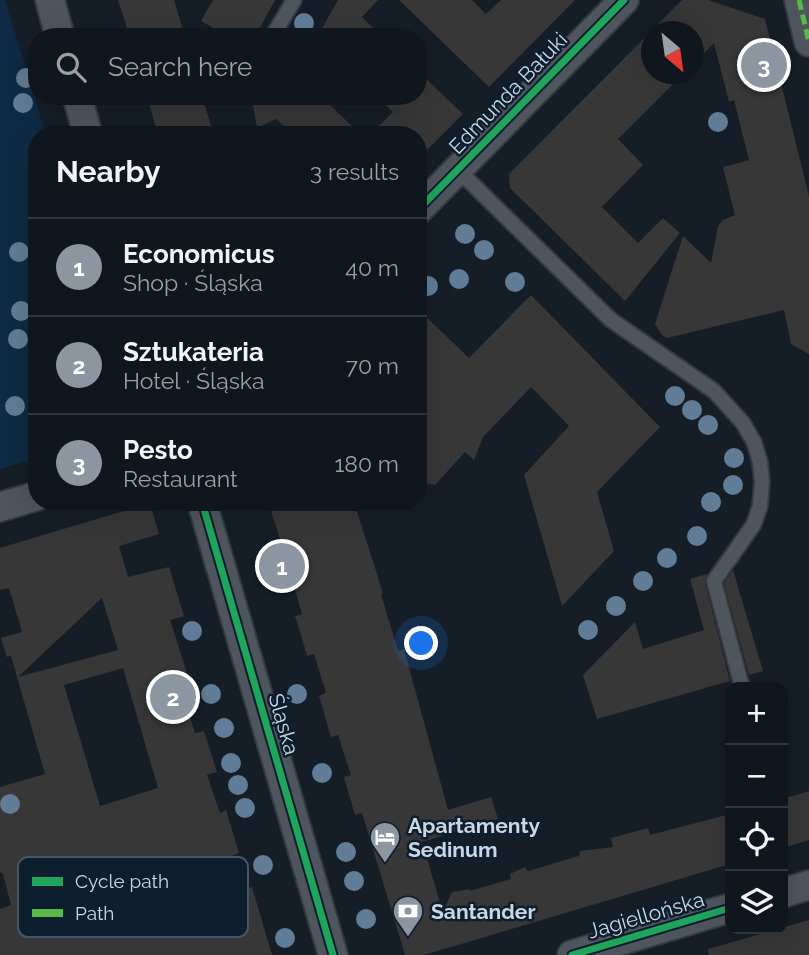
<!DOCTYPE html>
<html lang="en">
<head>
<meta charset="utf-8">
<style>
  body { margin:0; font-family:Raleway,sans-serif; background:#191f26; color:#f1f3f6 }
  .controls { position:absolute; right:21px; bottom:21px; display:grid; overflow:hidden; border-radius:14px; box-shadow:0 7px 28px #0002 }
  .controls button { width:63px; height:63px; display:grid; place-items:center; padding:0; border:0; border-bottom:2px solid #30353b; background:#10161d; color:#f1f3f6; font:35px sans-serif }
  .compass { position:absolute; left:641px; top:21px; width:63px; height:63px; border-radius:50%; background:#10161d; box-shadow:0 7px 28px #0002; rotate:151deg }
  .you { position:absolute; left:422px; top:644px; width:24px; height:24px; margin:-18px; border:5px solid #fff; border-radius:50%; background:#1a73e8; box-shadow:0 0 0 10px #1a73e833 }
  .badge { display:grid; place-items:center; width:46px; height:46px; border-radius:50%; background:#8b96a1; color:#fff; font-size:23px; font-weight:700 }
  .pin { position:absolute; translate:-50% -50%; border:4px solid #fff; box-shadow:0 2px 7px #0006 }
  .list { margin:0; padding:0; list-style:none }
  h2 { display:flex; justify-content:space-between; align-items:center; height:91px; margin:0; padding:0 28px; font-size:30px }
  h2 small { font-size:23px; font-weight:400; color:#9c9fa4 }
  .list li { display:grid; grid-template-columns:46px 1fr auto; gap:21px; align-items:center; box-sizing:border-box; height:98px; padding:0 28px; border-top:2px solid #30353b }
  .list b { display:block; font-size:26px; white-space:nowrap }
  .list p { margin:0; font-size:23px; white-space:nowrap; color:#9c9fa4 }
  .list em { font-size:23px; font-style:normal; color:#9c9fa4 }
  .icon { flex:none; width:38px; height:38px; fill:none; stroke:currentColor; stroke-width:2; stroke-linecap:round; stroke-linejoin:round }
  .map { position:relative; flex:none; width:809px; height:955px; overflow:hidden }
  .search { position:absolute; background:#10161d; box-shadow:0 7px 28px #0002; left:28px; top:28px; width:399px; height:77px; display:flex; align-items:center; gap:18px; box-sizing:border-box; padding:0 24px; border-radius:28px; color:#9c9fa4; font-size:26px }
  .panel { position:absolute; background:#10161d; box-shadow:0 7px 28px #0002; left:28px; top:126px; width:399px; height:385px; border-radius:28px }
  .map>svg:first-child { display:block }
  .green { fill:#0f2a44 }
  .building { fill:#363736; fill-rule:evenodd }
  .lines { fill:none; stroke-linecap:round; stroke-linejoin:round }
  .lane-casing { stroke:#333a42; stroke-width:18 }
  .street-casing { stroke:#333a42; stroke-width:32 }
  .lane { stroke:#4f555d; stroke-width:14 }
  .street { stroke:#4f555d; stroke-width:28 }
  .quiet { stroke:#58b947; stroke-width:5; stroke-dasharray:10 5; stroke-linecap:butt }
  .cycleway-casing { stroke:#0d1e2f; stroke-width:11 }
  .cycleway { stroke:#20a55d; stroke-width:7 }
  .tree { fill:#617c96 }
  .labels { text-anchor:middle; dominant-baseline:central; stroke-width:5; stroke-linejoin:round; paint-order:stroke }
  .street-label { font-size:21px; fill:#cbd6e2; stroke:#0d1e2f }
  .poi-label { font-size:21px; font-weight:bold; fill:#cbd6e2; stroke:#0d1e2f; text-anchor:start }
  .key { fill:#0d1e2f; stroke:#465565; stroke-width:2 }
  .key-label { font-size:19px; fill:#cbd6e2 }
</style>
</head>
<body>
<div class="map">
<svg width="809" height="955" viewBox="0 0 809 955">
  <rect width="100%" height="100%" fill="#151e27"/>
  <path class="green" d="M0 0H5L46 135H37V458L0 469Z"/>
  <path class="building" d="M118 0H174L185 37H130Z
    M213 0H275L255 37H229L201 21Z
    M338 0H378L362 17 382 37H317Z
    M399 0H472L486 14 501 0H575L489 87Z
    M682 0H708L765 19 809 196V354L791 344 784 310 667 338 662 335 655 324 683 236 711 263 718 226 723 220 735 215 723 167 749 160 734 100 729 102 714 43 694 64V32H652V74H683L618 139 643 165 602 207 638 243 663 218 680 233 625 301 510 188 509 174Z
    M418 71 463 114 418 159V135H370L393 112 376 96H418Z
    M147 96H202L214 135H158Z
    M277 96H321L361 135H293L276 119 257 128 253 105Z
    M531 295 660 427 597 492 614 551 562 606 524 475 569 426 531 387 483 437 474 460 465 452 435 485 418 482V309L469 358Z
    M268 502H354L383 593 381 594 398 651 404 649 448 810 491 797 498 819 422 842 443 912 452 892 470 889V891L511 879 510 874 525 867 528 871 579 856 580 851 613 847 611 838 648 828 650 835 730 814V864L424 955H405L362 813 355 815 344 777 351 775 338 735 331 737 319 696 326 693 314 654 307 656 304 645 295 616 302 614 291 576 282 579 273 550V541L280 539Z
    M150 503 159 534 119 546 128 577 169 567 184 616 170 620 193 692 183 694 195 733 204 731 217 772 207 775 220 813 226 810 239 853 127 900 135 922 252 887 272 955H0V909L11 905 3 874 0 872V787L45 774 11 656 7 657 1 638 22 632 9 588 0 590V548ZM102 598 118 650 18 677ZM123 668 158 788 100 806 64 685Z
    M733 570 763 671 749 675 724 583Z
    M707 574 705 583 730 681 597 719 583 675 635 622 643 649 704 630 690 579Z
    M809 791V840L783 848V799Z
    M809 920V955H709L708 949Z"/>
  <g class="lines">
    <g class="lane-casing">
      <path id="lane" d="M272 37 294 0
        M458 170 611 320 714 391 743 423 754 442 760 462 762 482 760 506 754 524 714 581 742 687"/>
    </g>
    <g class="street-casing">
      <path id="street" d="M50 0 60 37
        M799 0 809 42
        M77 96 88 135
        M418 210 624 0
        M202 502 333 955
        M0 507 37 496
        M783 893 809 885
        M572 955 730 908"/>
    </g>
    <use href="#lane" class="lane"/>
    <use href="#street" class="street"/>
    <path class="quiet" d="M799 0 809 42"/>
    <g class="cycleway-casing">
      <path id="cycleway" d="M418 210 624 0
        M202 502 333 955
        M572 955 730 908"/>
    </g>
    <use href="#cycleway" class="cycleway"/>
  </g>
  <g class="tree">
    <circle cx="304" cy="23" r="10"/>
    <circle cx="26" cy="78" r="10"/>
    <circle cx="23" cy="103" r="10"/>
    <circle cx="718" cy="122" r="10"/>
    <circle cx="465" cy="234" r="10"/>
    <circle cx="484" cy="250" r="10"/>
    <circle cx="19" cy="252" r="10"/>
    <circle cx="459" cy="279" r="10"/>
    <circle cx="515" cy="282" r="10"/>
    <circle cx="428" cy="286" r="10"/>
    <circle cx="21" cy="311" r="10"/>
    <circle cx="18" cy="339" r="10"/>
    <circle cx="675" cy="396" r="10"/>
    <circle cx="15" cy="406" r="10"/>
    <circle cx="692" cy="410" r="10"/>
    <circle cx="708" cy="425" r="10"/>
    <circle cx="734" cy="458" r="10"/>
    <circle cx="733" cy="485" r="10"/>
    <circle cx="711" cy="502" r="10"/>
    <circle cx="697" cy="536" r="10"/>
    <circle cx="667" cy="558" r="10"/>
    <circle cx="643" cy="581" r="10"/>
    <circle cx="616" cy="606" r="10"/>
    <circle cx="588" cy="630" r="10"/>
    <circle cx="192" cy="631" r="10"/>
    <circle cx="211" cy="694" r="10"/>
    <circle cx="297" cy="694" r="10"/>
    <circle cx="224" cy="728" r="10"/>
    <circle cx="231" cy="763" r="10"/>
    <circle cx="322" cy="773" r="10"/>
    <circle cx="238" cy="785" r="10"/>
    <circle cx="10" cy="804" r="10"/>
    <circle cx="245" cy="808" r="10"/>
    <circle cx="346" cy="852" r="10"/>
    <circle cx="263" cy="865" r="10"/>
    <circle cx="354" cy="881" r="10"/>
    <circle cx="366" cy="919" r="10"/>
    <circle cx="285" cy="938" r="10"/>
  </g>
  <defs>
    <g id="hotel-pin" transform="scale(1.575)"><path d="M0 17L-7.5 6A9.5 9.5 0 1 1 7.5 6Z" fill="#8b96a1" stroke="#0d1e2f"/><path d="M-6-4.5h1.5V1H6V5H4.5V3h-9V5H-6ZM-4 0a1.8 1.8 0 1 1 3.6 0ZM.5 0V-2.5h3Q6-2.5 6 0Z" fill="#fff"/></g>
    <g id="bank-pin" transform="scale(1.575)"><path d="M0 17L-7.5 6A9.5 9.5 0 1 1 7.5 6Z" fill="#8b96a1" stroke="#0d1e2f"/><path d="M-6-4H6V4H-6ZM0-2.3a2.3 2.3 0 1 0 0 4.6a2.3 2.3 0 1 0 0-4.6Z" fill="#fff"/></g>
  </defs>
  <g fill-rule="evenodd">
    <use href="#hotel-pin" x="385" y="837"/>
    <use href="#bank-pin" x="408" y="911"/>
  </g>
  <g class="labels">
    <g class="street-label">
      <text transform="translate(508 93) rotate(-46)">Edmunda Bałuki</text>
      <text transform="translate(284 724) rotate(74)">Śląska</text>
      <text transform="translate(646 915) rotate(-16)">Jagiellońska</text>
    </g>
    <g class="poi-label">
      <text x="408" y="825">Apartamenty<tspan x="408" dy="24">Sedinum</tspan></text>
      <text x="431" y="911">Santander</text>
    </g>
  </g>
  <rect x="18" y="857" width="230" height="80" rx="10" class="key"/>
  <rect x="32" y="877" width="31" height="9" fill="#20a55d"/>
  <rect x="32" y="909" width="31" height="8" fill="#58b947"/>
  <g class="key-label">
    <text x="75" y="888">Cycle path</text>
    <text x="75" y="920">Path</text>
  </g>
</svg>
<div class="controls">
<button>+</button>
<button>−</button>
<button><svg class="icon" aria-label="locate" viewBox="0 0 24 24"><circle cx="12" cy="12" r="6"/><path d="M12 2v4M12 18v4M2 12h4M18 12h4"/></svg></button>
<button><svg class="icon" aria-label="layers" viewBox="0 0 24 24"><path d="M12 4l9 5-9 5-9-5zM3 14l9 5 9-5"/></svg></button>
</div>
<svg class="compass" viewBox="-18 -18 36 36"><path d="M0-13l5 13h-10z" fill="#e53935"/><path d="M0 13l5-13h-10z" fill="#9c9fa4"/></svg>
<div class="you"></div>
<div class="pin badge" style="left:282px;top:566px">1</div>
<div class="pin badge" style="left:173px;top:697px">2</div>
<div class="pin badge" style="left:764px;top:65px">3</div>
<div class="search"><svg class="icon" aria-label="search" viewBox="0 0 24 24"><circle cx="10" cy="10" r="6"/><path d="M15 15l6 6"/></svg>Search here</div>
<section class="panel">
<h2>Nearby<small>3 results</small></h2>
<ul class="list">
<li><span class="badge">1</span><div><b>Economicus</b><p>Shop · Śląska</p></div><em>40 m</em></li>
<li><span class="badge">2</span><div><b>Sztukateria</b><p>Hotel · Śląska</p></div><em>70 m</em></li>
<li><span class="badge">3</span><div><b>Pesto</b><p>Restaurant</p></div><em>180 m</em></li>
</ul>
</section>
</div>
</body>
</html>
